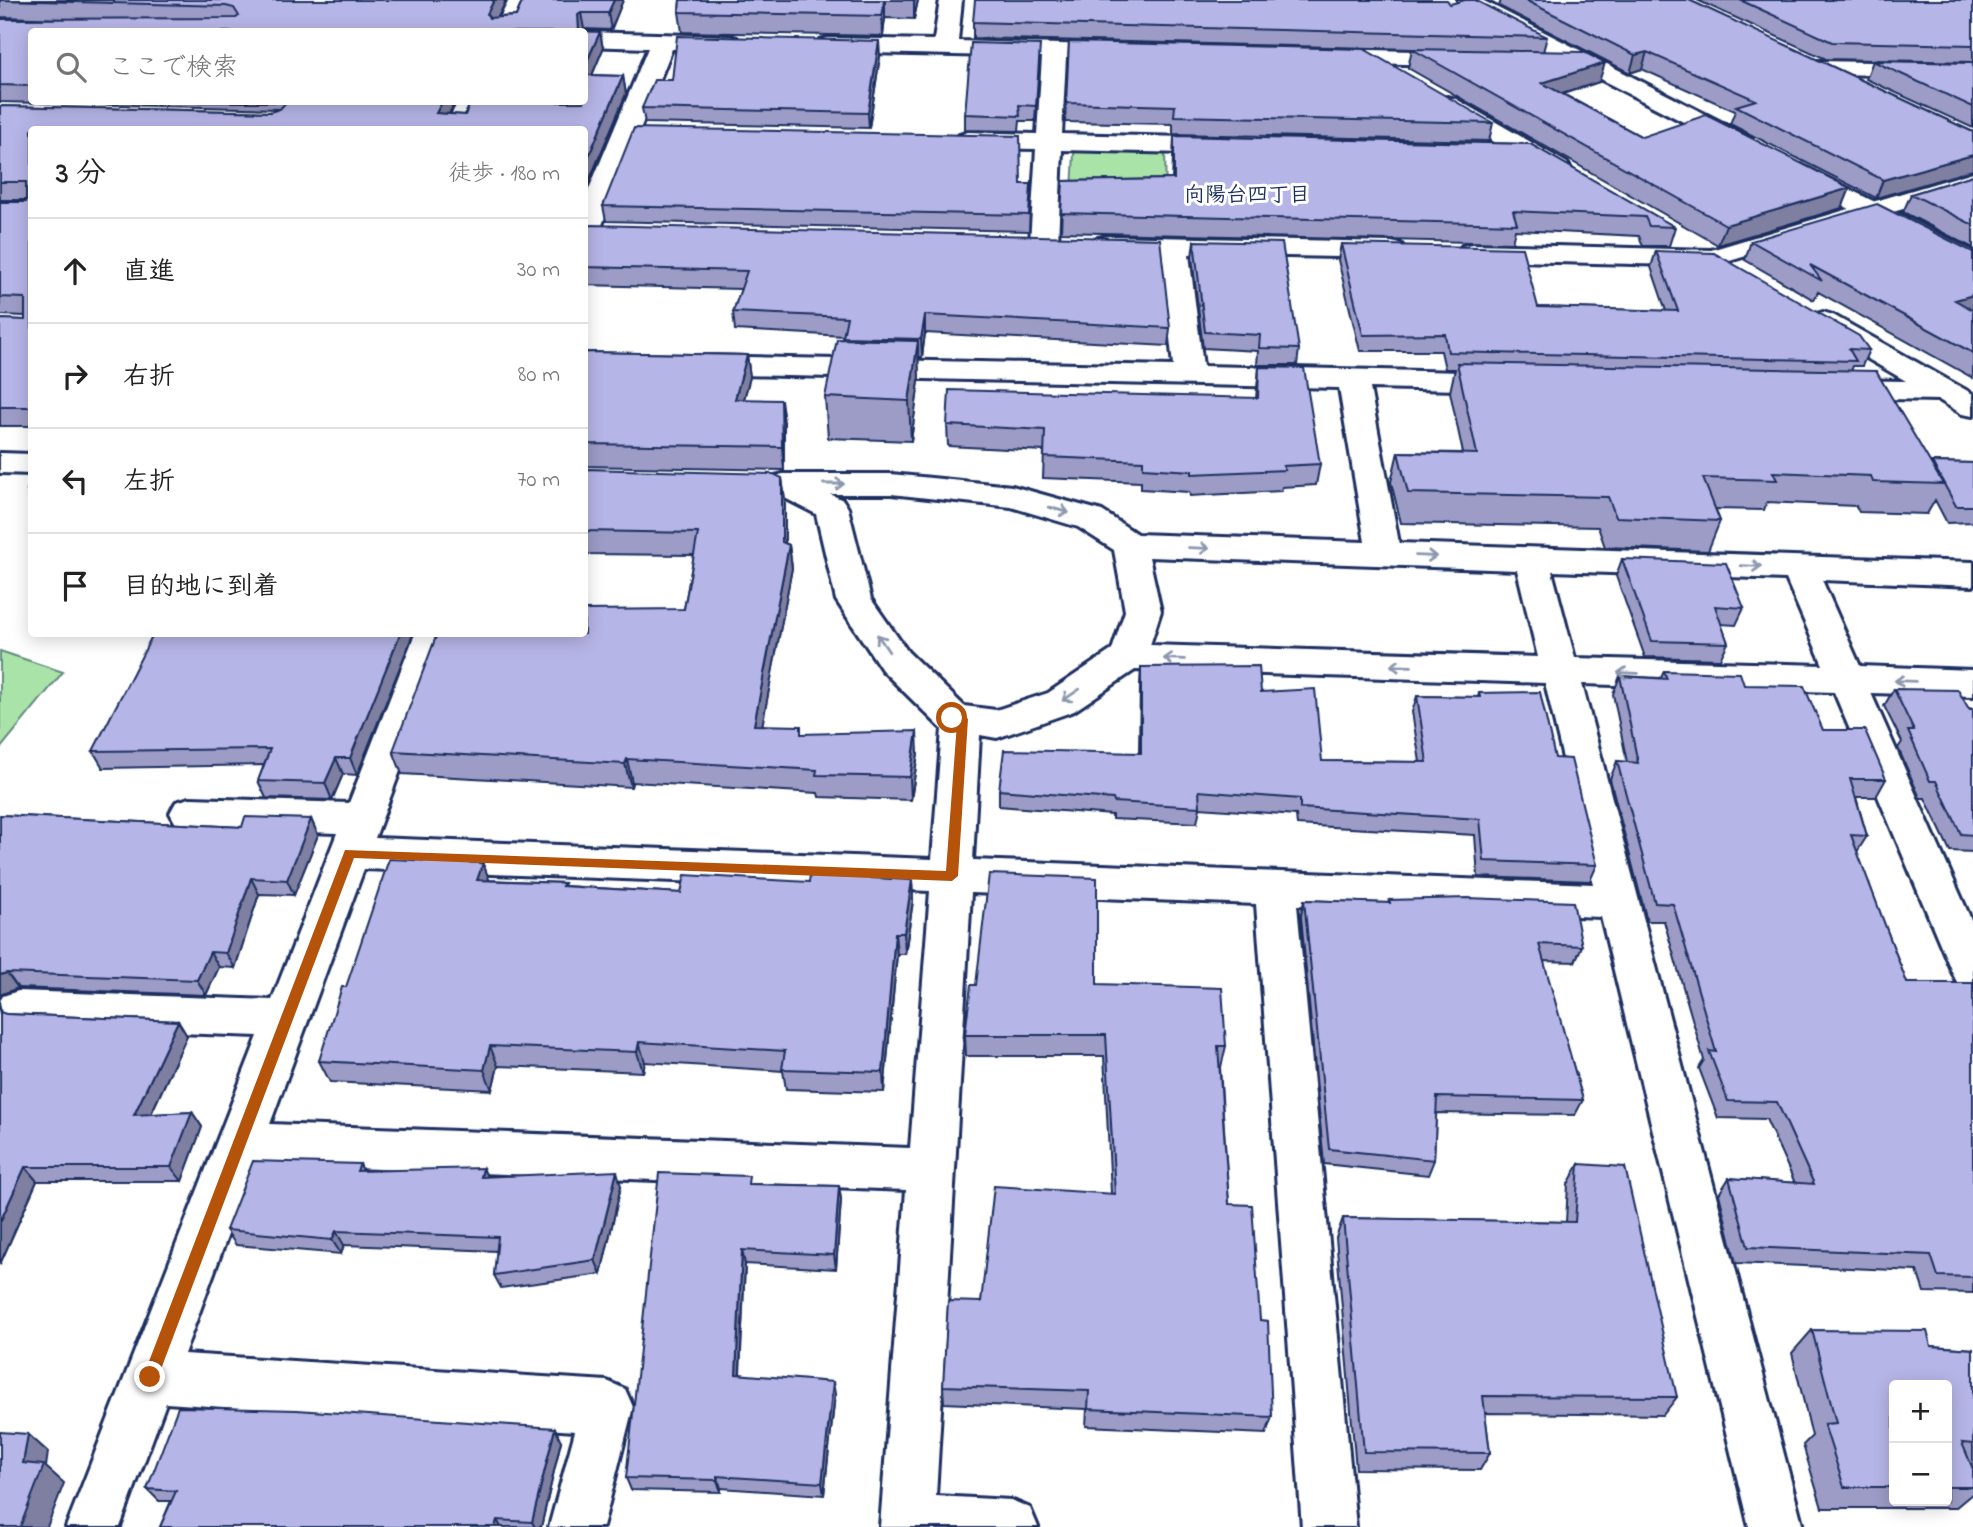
<!DOCTYPE html>
<html lang="ja">
<head>
<meta charset="utf-8">
<style>
  body { margin:0; font-family:"Indie Flower","Klee One",sans-serif; background:#f2f2f2; color:#222 }
  .controls { position:absolute; right:21px; bottom:21px; display:grid; overflow:hidden; border-radius:7px; box-shadow:0 4px 18px #0003 }
  .controls button { width:63px; height:63px; display:grid; place-items:center; padding:0; border:0; border-bottom:2px solid #e0e0e0; background:#fff; color:#222; font:35px sans-serif }
  .stop { position:absolute; width:21px; height:21px; margin:-16px; border:5px solid #b45309; border-radius:50%; background:#fff }
  .stop.end { background:#b45309; border-color:#fff; box-shadow:0 2px 7px #0008 }
  .list { margin:0; padding:0; list-style:none }
  h2 { display:flex; justify-content:space-between; align-items:center; height:91px; margin:0; padding:0 28px; font-size:30px }
  h2 small { font-size:23px; font-weight:400; color:#767676 }
  .list li { display:grid; grid-template-columns:46px 1fr auto; gap:21px; align-items:center; box-sizing:border-box; height:105px; padding:0 28px; border-top:2px solid #e0e0e0 }
  .list b { display:block; font-size:26px; white-space:nowrap }
  .list em { font-size:23px; font-style:normal; color:#767676 }
  .icon { flex:none; width:38px; height:38px; fill:none; stroke:currentColor; stroke-width:2; stroke-linecap:round; stroke-linejoin:round }
  .map { position:relative; flex:none; width:1973px; height:1527px; overflow:hidden }
  .search { position:absolute; background:#fff; box-shadow:0 4px 18px #0003; left:28px; top:28px; width:560px; height:77px; display:flex; align-items:center; gap:18px; box-sizing:border-box; padding:0 24px; border-radius:7px; color:#767676; font-size:26px }
  .panel { position:absolute; background:#fff; box-shadow:0 4px 18px #0003; left:28px; top:126px; width:560px; height:511px; border-radius:7px }
  .map>svg:first-child { display:block }
  .green { fill:#aae3a7; stroke:#628982; stroke-width:2 }
  .lines { fill:none; stroke-linecap:round; stroke-linejoin:round }
  .minor-casing { stroke:#1b2f5e; stroke-width:6 }
  .tertiary-casing { stroke:#1b2f5e; stroke-width:6 }
  .minor { fill:#fff; fill-rule:evenodd }
  .tertiary { fill:#fff; fill-rule:evenodd }
  .wall { fill:#9d9cc7; stroke:#1b2f5e; stroke-width:2; fill-rule:evenodd }
  .shaded-wall { fill:#7f7fa2; stroke:#1b2f5e; stroke-width:2 }
  .building { fill:#b6b5e7; stroke:#1b2f5e; stroke-width:2 }
  .oneway { stroke:#8d97ae }
  .route { fill:#b45309 }
  .labels { text-anchor:middle; dominant-baseline:central; stroke-width:6; stroke-linejoin:round; paint-order:stroke }
  .far-neighbourhood-label { font-size:21px; font-weight:bold; fill:#1b2f5e; stroke:#fff }
</style>
</head>
<body>
<div class="map">
<svg width="1973" height="1527" viewBox="0 0 1973 1527">
  <rect width="100%" height="100%" fill="#fff"/>
  <filter id="ink" filterUnits="userSpaceOnUse"><feTurbulence type="fractalNoise" baseFrequency=".0143" numOctaves="2"/><feDisplacementMap in="SourceGraphic" scale="14" xChannelSelector="R" yChannelSelector="G"/><feConvolveMatrix kernelMatrix="1 2 1 2 8 2 1 2 1" color-interpolation-filters="sRGB"/></filter>
  <g filter="url(#ink)">
    <path class="green" d="M1082 150 1165 152 1166 195 1072 192 1074 153Z
      M0 651 63 672 0 749Z"/>
    <g class="lines">
      <g class="minor-casing">
        <path id="minor" d="M509 0H531L517 32H493Z
          M940 0H962L958 41 1129 46 1133 51 1129 56 1121 58 1066 57 1062 134 1226 138 1235 141 1239 146 1235 151 1226 154 1062 150 1058 242 1054 248 1044 250 1034 248 1030 242 1036 149 968 148 959 145 955 140 959 135 968 132 1037 134 1042 57 828 52 820 50 816 45 820 40 828 38 934 40Z
          M584 32 729 36 737 38 741 43 737 48 729 50 672 49 598 235 594 241 584 243V201L648 48 584 46Z
          M1325 49 1461 52 1470 54 1473 59 1470 64 1461 66 1317 61 1313 56 1317 51Z
          M1818 61 1973 64V78L1809 73 1806 68 1809 63Z
          M1447 97 1456 99 1567 163 1571 169 1567 175 1558 177 1549 175 1438 109 1435 104 1438 99Z
          M458 102H482L469 130H443Z
          M1973 172V188L1713 266 1472 260 1462 258 1458 252 1462 246 1472 244 1711 250Z
          M1108 236 1391 242 1401 244 1405 250 1401 256 1391 258 1189 254 1203 366 1506 373 1517 375 1521 382 1517 389 1506 391 1370 388 1399 543 1973 562V586L1822 580 1860 666 1973 670V696L1871 693 1973 924V990L1958 984 1952 972 1834 692 1582 684 1803 1527H1749L1601 917 1297 905 1356 1527H1302L1256 904 971 893 936 1496 1011 1500 1030 1508 1038 1527H880L906 1190 254 1164 184 1354 607 1381 625 1389 633 1407 603 1527H549L575 1431 166 1403 120 1527H66L258 1036 18 1027 3 1022 0 1001 3 996 18 991 272 1000 337 833 190 828 176 824 170 813 176 802 190 798 349 803 415 634H451L375 838 932 859 942 729 882 670 836 600 816 514 771 491 767 484 771 477 783 474H891L1012 486 1102 511 1137 534 1365 542 1339 388 695 374 684 371 680 365 684 359 695 356 1173 366 1161 253 1098 250 1094 244 1098 238ZM830 494H891L1011 507 1078 527 1114 550 1125 611 1112 650 1048 693 996 710 964 706 908 652 871 599 848 508 843 500ZM1149 557 1517 570 1538 657 1150 645 1161 611ZM1552 571 1786 579 1823 665 1575 658ZM1135 670 1545 683 1593 884 973 860 980 735 997 738 1074 711ZM364 869 930 891 910 1148 270 1124Z
          M1823 312 1833 315 1973 394V416L1962 414 1939 400 1836 398 1825 396 1821 389 1825 382 1836 380 1906 381 1813 327 1808 321 1813 315Z
          M0 453 32 454V474L0 473Z"/>
      </g>
      <g class="tertiary-casing">
        <path id="tertiary" d="M1458 0H1482L1750 137 1754 142 1750 147 1741 150 1732 147 1462 8Z
          M1801 165 1973 251V270L1963 268 1792 179 1788 173 1792 167Z"/>
      </g>
      <use href="#minor" class="minor"/>
      <use href="#tertiary" class="tertiary"/>
    </g>
    <path class="wall" d="M0 0H504L505 3 497 17 516 16 523 0H623L611 30 584 29 582 31 600 32 603 49 592 75 623 76 626 94 584 193V130H32V426H0V319L25 320V316L0 315V202H26V200H0V106L270 112 279 109 0 102V19H64L0 17ZM32 32H584V102H471L465 115 449 114 455 102H32Z
      M680 0H918L914 19 885 18 883 36 682 32 679 12Z
      M1501 0H1689L1973 132V170L1876 198 1730 124 1735 111 1642 69 1630 73 1499 6Z
      M1697 0H1973V62L1826 59Z
      M1450 4 1547 37 1543 52 1599 82 1563 94 1642 137 1850 188 1842 208 1718 245 1408 68 1412 49 973 38V22Z
      M1069 42 1493 123 1489 141 1173 134V124L1065 122Z
      M880 56 869 128 645 123 642 108 672 80Z
      M1039 60 1035 121H1020L1019 131 965 130V114Z
      M1873 61 1973 63V128L1866 79Z
      M1174 136 1530 144 1675 227 1669 246H1643L1639 236 1515 230 1512 243 1061 232 1063 181 1172 179Z
      M1973 175V248L1903 212 1911 194Z
      M1031 184 1029 231 606 221 603 206Z
      M584 226 1170 328 1168 346 925 333 922 357H918L919 381 911 441 828 438 825 397 844 336 735 330 733 312 741 289 584 285Z
      M1194 241 1299 349 1297 365H1257L1258 351 1203 348 1192 257Z
      M1751 241 1973 252V378L1818 292 1814 300 1745 260Z
      M1341 244 1538 307 1666 311 1651 267 1656 251 1869 350 1862 366H1853L1851 371 1931 464 1932 462 1973 463V522L1947 523 1935 500 1927 514 1859 512 1856 506 1767 502 1764 510 1715 509 1720 521 1708 551 1605 547 1598 527 1401 523 1391 482 1398 452 1463 453 1450 392 1455 369H1445L1441 351H1360L1338 260Z
      M584 352 747 355 750 377 744 399 784 422V470L584 466Z
      M1259 367 1320 464 1316 485 1282 487 1281 491 1190 496 1189 492 1141 489V482L1043 478 1044 451 948 446 947 425 1256 398Z
      M584 469 782 478 785 501V543L789 545 792 568 762 725 802 734 918 753 911 800 819 797 818 793 632 782 631 787 402 774 393 751 684 609 694 555 584 554Z
      M32 483V499L27 490Z
      M1622 559 1744 608 1736 625 1721 624 1728 643 1720 659 1645 657 1616 576Z
      M413 634 357 775 343 774 332 800 266 798 258 781 264 765 103 768 93 751Z
      M1141 667 1261 692 1322 761 1420 762 1412 712 1417 696 1478 697 1479 693 1555 758 1597 865 1590 881 1478 877 1475 835 1297 825 1296 815 1200 808 1197 823 1112 819V815L999 806V790L1139 753 1140 684Z
      M1664 671 1744 685 1823 730 1886 779 1876 797H1856L1867 836 1857 852 1907 983H1973V1293L1924 1292 1917 1271 1736 1263 1719 1194 1729 1178 1795 1183 1766 1119 1718 1118 1699 1068 1704 1060 1664 921H1647L1610 779 1617 761 1627 762 1613 694 1620 676 1661 678Z
      M1894 689 1973 709V852L1950 851 1925 798H1920L1898 748 1902 742 1884 706Z
      M0 815 242 827 311 819 318 835 294 895 259 894 235 968 219 967 206 995 18 988 2 994Z
      M483 863 489 880 564 883 565 886 681 893 809 882 912 880 913 901 905 954H897L884 1092 786 1089 783 1071 645 1062 643 1072 498 1066 492 1090 330 1082 319 1061 346 987Z
      M1304 900 1388 903 1389 900 1582 946 1575 962 1543 961 1583 1100 1575 1115 1436 1113 1434 1160 1428 1175 1324 1164 1301 916Z
      M1097 984 1226 1046 1221 1067H1220L1229 1204 1260 1320 1272 1417 1266 1434 1086 1426 1087 1409 944 1403 943 1386 1111 1193 1104 1056H966L965 1035Z
      M6 1014 178 1021 187 1036 151 1114 192 1112 202 1127 182 1181H37L0 1264Z
      M360 1164 363 1171 487 1177 621 1186 601 1274 501 1288 494 1275 497 1251 344 1245 341 1254 236 1245 226 1230Z
      M1579 1164 1677 1397 1663 1415 1485 1413 1490 1453 1480 1470 1356 1469 1336 1238 1343 1218 1566 1222 1568 1184Z
      M751 1184 839 1186 841 1200 836 1269 745 1264 740 1374 835 1394 824 1495 721 1488V1492L631 1490 626 1478Z
      M1812 1330 1931 1346 1973 1349V1493L1955 1508H1822L1803 1445 1812 1436 1792 1353ZM1894 1385H1947V1501H1894Z
      M561 1441 541 1527H160L171 1501H159L147 1489Z"/>
    <path class="shaded-wall" d="M494 0H504L505 3 491 31 487 14Z
      M614 0H623L611 30 608 13Z
      M885 0V18L883 36 882 16Z
      M914 0H918L914 19Z
      M581 13 584 29 582 32H579L578 15Z
      M600 32 603 49 585 92 584 68Z
      M879 41 880 56 869 128 868 113Z
      M1647 52 1642 69 1630 73 1635 55Z
      M1605 63 1599 82 1537 102 1542 83Z
      M623 76 626 94 584 193V167Z
      M442 102H455L441 130 436 113Z
      M1973 155V170L1876 198 1883 180Z
      M1850 188 1842 208 1718 245 1726 225Z
      M1973 295V311L1955 300Z
      M925 315V333L922 357 921 339Z
      M918 341 919 381 911 441 909 401Z
      M747 355 750 377 738 421 735 399Z
      M781 400 784 422V470L782 447Z
      M782 478 785 501V565L782 542Z
      M789 545 792 568 758 748 754 725Z
      M400 634H413L357 775 350 758Z
      M917 731 918 753 911 800 910 777Z
      M336 758 343 774 332 800 325 783Z
      M627 759 632 782 631 787 625 764Z
      M311 819 318 835 294 895 287 880Z
      M483 863 491 885 477 880Z
      M251 878 259 894 235 968 226 953Z
      M912 880 913 901 905 954 904 933Z
      M895 933 897 954 884 1092 883 1072Z
      M210 952 219 967 206 995 197 980Z
      M7 973 18 988 2 994 0 997V975Z
      M178 1021 187 1036 144 1129 134 1115Z
      M639 1042 645 1062 643 1072 637 1052Z
      M490 1046 498 1066 492 1090 484 1070Z
      M192 1112 202 1127 182 1181 171 1167Z
      M25 1167 37 1181 0 1264V1222Z
      M483 1168 490 1183 481 1177Z
      M617 1171 621 1186 601 1274 595 1260Z
      M839 1186 841 1200 836 1269 834 1255Z
      M336 1231 344 1245 341 1254 332 1240Z
      M742 1250 745 1264 739 1387 736 1374Z
      M833 1382 835 1394 824 1495 822 1483Z
      M555 1428 561 1441 541 1527H535L532 1522Z
      M28 1434 48 1452 46 1467 64 1483 47 1527H20L23 1463Z
      M717 1476 721 1488V1492L717 1480Z
      M497 1520 501 1527H495Z"/>
    <path class="building" d="M0 0H494L487 14 489 18 516 16 523 0H614L608 13H581L578 15 579 31 600 32 584 68V32H32V86L0 85V19L236 18 239 16 234 8 226 6Z
      M680 0H884L882 16 679 12Z
      M975 0H1447L1450 4 1465 0H1475L1547 37 973 22Z
      M1525 0H1689L1973 132V155L1883 180 1736 106 1756 100 1647 52 1635 55Z
      M1740 0H1973V45L1832 42Z
      M677 36 879 41 868 113 642 108 654 80H672Z
      M1069 42 1364 49 1493 123 1174 116 1175 106 1066 103Z
      M971 43 1040 45 1036 106 1019 105 1020 116 965 114Z
      M1412 49 1584 52 1605 63 1542 83 1642 137 1706 115 1850 188 1726 225Z
      M1873 61 1973 63V107Z
      M584 75 623 76 584 167V130H32V407H0V319L25 320V298L0 297V202H26V182H0V106L270 112 280 109 286 102H442L436 113 465 115 471 102H584Z
      M634 128 1020 136 1021 184H1031L1029 215 603 206Z
      M1174 136 1530 144 1675 227 1649 226 1645 217 1513 211 1517 224 1061 213 1063 181 1174 179Z
      M1973 175V225L1911 194Z
      M1877 204 1973 252V295L1955 300 1973 310V353L1810 265 1822 281 1751 241Z
      M591 225 1160 239 1170 328 925 315 921 339 843 337 847 317 733 312 747 271 584 267V226Z
      M1194 241 1282 243 1299 349 1259 348 1260 335 1205 332Z
      M1341 244 1522 248 1538 307 1678 311 1656 251 1714 253 1859 336 1869 350 1849 349 1856 361 1448 352 1445 334 1363 335Z
      M837 339 918 341 909 401 825 397Z
      M584 352 747 355 735 399 781 400 782 447 584 444Z
      M1457 363 1876 371 1943 484 1873 482 1871 476 1773 472 1777 480 1703 478 1720 521 1616 517 1608 497 1408 493 1398 452 1477 454Z
      M1259 367 1304 368 1320 464 1283 466 1285 470 1192 474V471L1143 468V461L1044 457 1045 430 947 425 949 390 1258 398Z
      M1932 462 1973 463V506H1956Z
      M584 469 774 474 782 478V542L789 545 754 725 801 726V734L917 731 910 777 816 775 817 770 627 759 625 764 393 751 437 634H584V610L684 609 698 533 584 531Z
      M32 483V490H27Z
      M1622 559 1726 563 1744 608 1715 606 1728 643 1652 641Z
      M153 634H400L350 758H336L325 783 258 781 270 749 93 751Z
      M1259 666 1261 692 1315 689 1322 761 1427 762 1417 696 1480 697 1479 693 1540 692 1555 758 1571 759 1597 865 1484 861 1480 819 1300 808V799L1199 791 1200 807 1114 802 1113 799 999 790 1004 750 1141 753V667Z
      M1664 671 1740 673 1744 685 1804 686 1823 730H1865L1886 779H1850L1867 836 1851 835 1907 983H1973V1277L1938 1276 1931 1255 1748 1247 1729 1178 1814 1184 1777 1102 1728 1101 1709 1051 1716 1052 1673 904 1655 903 1617 761 1638 763 1620 676 1667 679Z
      M1894 689 1958 690 1969 709H1973V835L1961 834 1936 781H1930L1908 731H1914Z
      M0 815 242 827 245 817 311 819 287 880 251 878 226 953 210 952 197 980 7 973 0 975Z
      M389 859 483 863 477 880 564 883 562 886 681 893 685 875 809 882 810 875 912 880 904 933H895L883 1072 782 1069 785 1051 639 1042 637 1052 490 1046 484 1070 319 1061 342 987H346Z
      M989 874 1097 878V984L1222 988 1226 1046H1218L1229 1204 1252 1205 1260 1320 1268 1321 1272 1417 1088 1409 1089 1391 943 1386 948 1301 981 1302 994 1186 1115 1194 1106 1035H965L971 985H976Z
      M1467 898 1573 902 1582 946 1539 944 1583 1100 1437 1097 1434 1160 1329 1149 1304 900 1390 903 1389 900Z
      M0 1012 6 1014 178 1021 134 1115 192 1112 171 1167H25L0 1222Z
      M253 1161 360 1164 357 1171 483 1168 481 1177 617 1171 595 1260 494 1275 498 1237 336 1231 332 1240 226 1230Z
      M1579 1164 1625 1167 1677 1397 1483 1396 1490 1453 1364 1452 1343 1218 1575 1222Z
      M659 1173 749 1176 748 1184 839 1186 834 1255 742 1250 736 1374 833 1382 822 1483 717 1476V1480L626 1478Z
      M1812 1330 1927 1331 1931 1346 1973 1349V1444L1962 1443 1973 1469V1487H1947V1385H1894V1487H1844L1824 1424 1836 1423Z
      M178 1407 297 1410 555 1428 532 1522 497 1520 495 1527H160L176 1491 147 1489Z
      M0 1432 28 1434 23 1463 44 1465 20 1527H0Z"/>
    <defs><path id="oneway-shaft" d="M-6 0H5M1.5-3L5.5 0L1.5 3" fill="none" stroke-width="1.6" stroke-linecap="round" stroke-linejoin="round" transform="scale(1.75)"/></defs>
    <g class="oneway">
      <use href="#oneway-shaft" transform="translate(834 484)"/>
      <use href="#oneway-shaft" transform="translate(1059 510) rotate(16)"/>
      <use href="#oneway-shaft" transform="translate(1199 548) rotate(2)"/>
      <use href="#oneway-shaft" transform="translate(1426 556) rotate(2)"/>
      <use href="#oneway-shaft" transform="translate(1751 566) rotate(2)"/>
      <use href="#oneway-shaft" transform="translate(883 643) rotate(-124)"/>
      <use href="#oneway-shaft" transform="translate(1174 659) rotate(-178)"/>
      <use href="#oneway-shaft" transform="translate(1401 666) rotate(-178)"/>
      <use href="#oneway-shaft" transform="translate(1628 673) rotate(-178)"/>
      <use href="#oneway-shaft" transform="translate(1905 681) rotate(-178)"/>
      <use href="#oneway-shaft" transform="translate(1071 695) rotate(146)"/>
    </g>
  </g>
  <path class="route" d="M952 714 966 717 968 719 958 876 952 881 354 858 158 1377 156 1382 150 1384 145 1382 143 1377 345 850 946 871 957 723 947 718Z"/>
  <g class="labels">
    <g class="far-neighbourhood-label">
      <text x="1247" y="196">向陽台四丁目</text>
    </g>
  </g>
</svg>
<div class="controls">
<button>+</button>
<button>−</button>
</div>
<div class="stop" style="left:952px;top:718px"></div>
<div class="stop end" style="left:150px;top:1377px"></div>
<div class="search"><svg class="icon" aria-label="search" viewBox="0 0 24 24"><circle cx="10" cy="10" r="6"/><path d="M15 15l6 6"/></svg>ここで検索</div>
<section class="panel">
<h2>3 分<small>徒歩 · 180 m</small></h2>
<ul class="list">
<li><svg class="icon" aria-label="ahead" viewBox="0 0 24 24"><path d="M12 20V5M6 11l6-6 6 6"/></svg><div><b>直進</b></div><em>30 m</em></li>
<li><svg class="icon" aria-label="right" viewBox="0 0 24 24"><path d="M7 20v-9h11M14 6l5 5-5 5"/></svg><div><b>右折</b></div><em>80 m</em></li>
<li><svg class="icon" aria-label="left" viewBox="0 0 24 24"><path d="M17 20v-9H6M10 6l-5 5 5 5"/></svg><div><b>左折</b></div><em>70 m</em></li>
<li><svg class="icon" aria-label="arrive" viewBox="0 0 24 24"><path d="M6 21V4h12l-3 4 3 4H6"/></svg><div><b>目的地に到着</b></div></li>
</ul>
</section>
</div>
</body>
</html>
